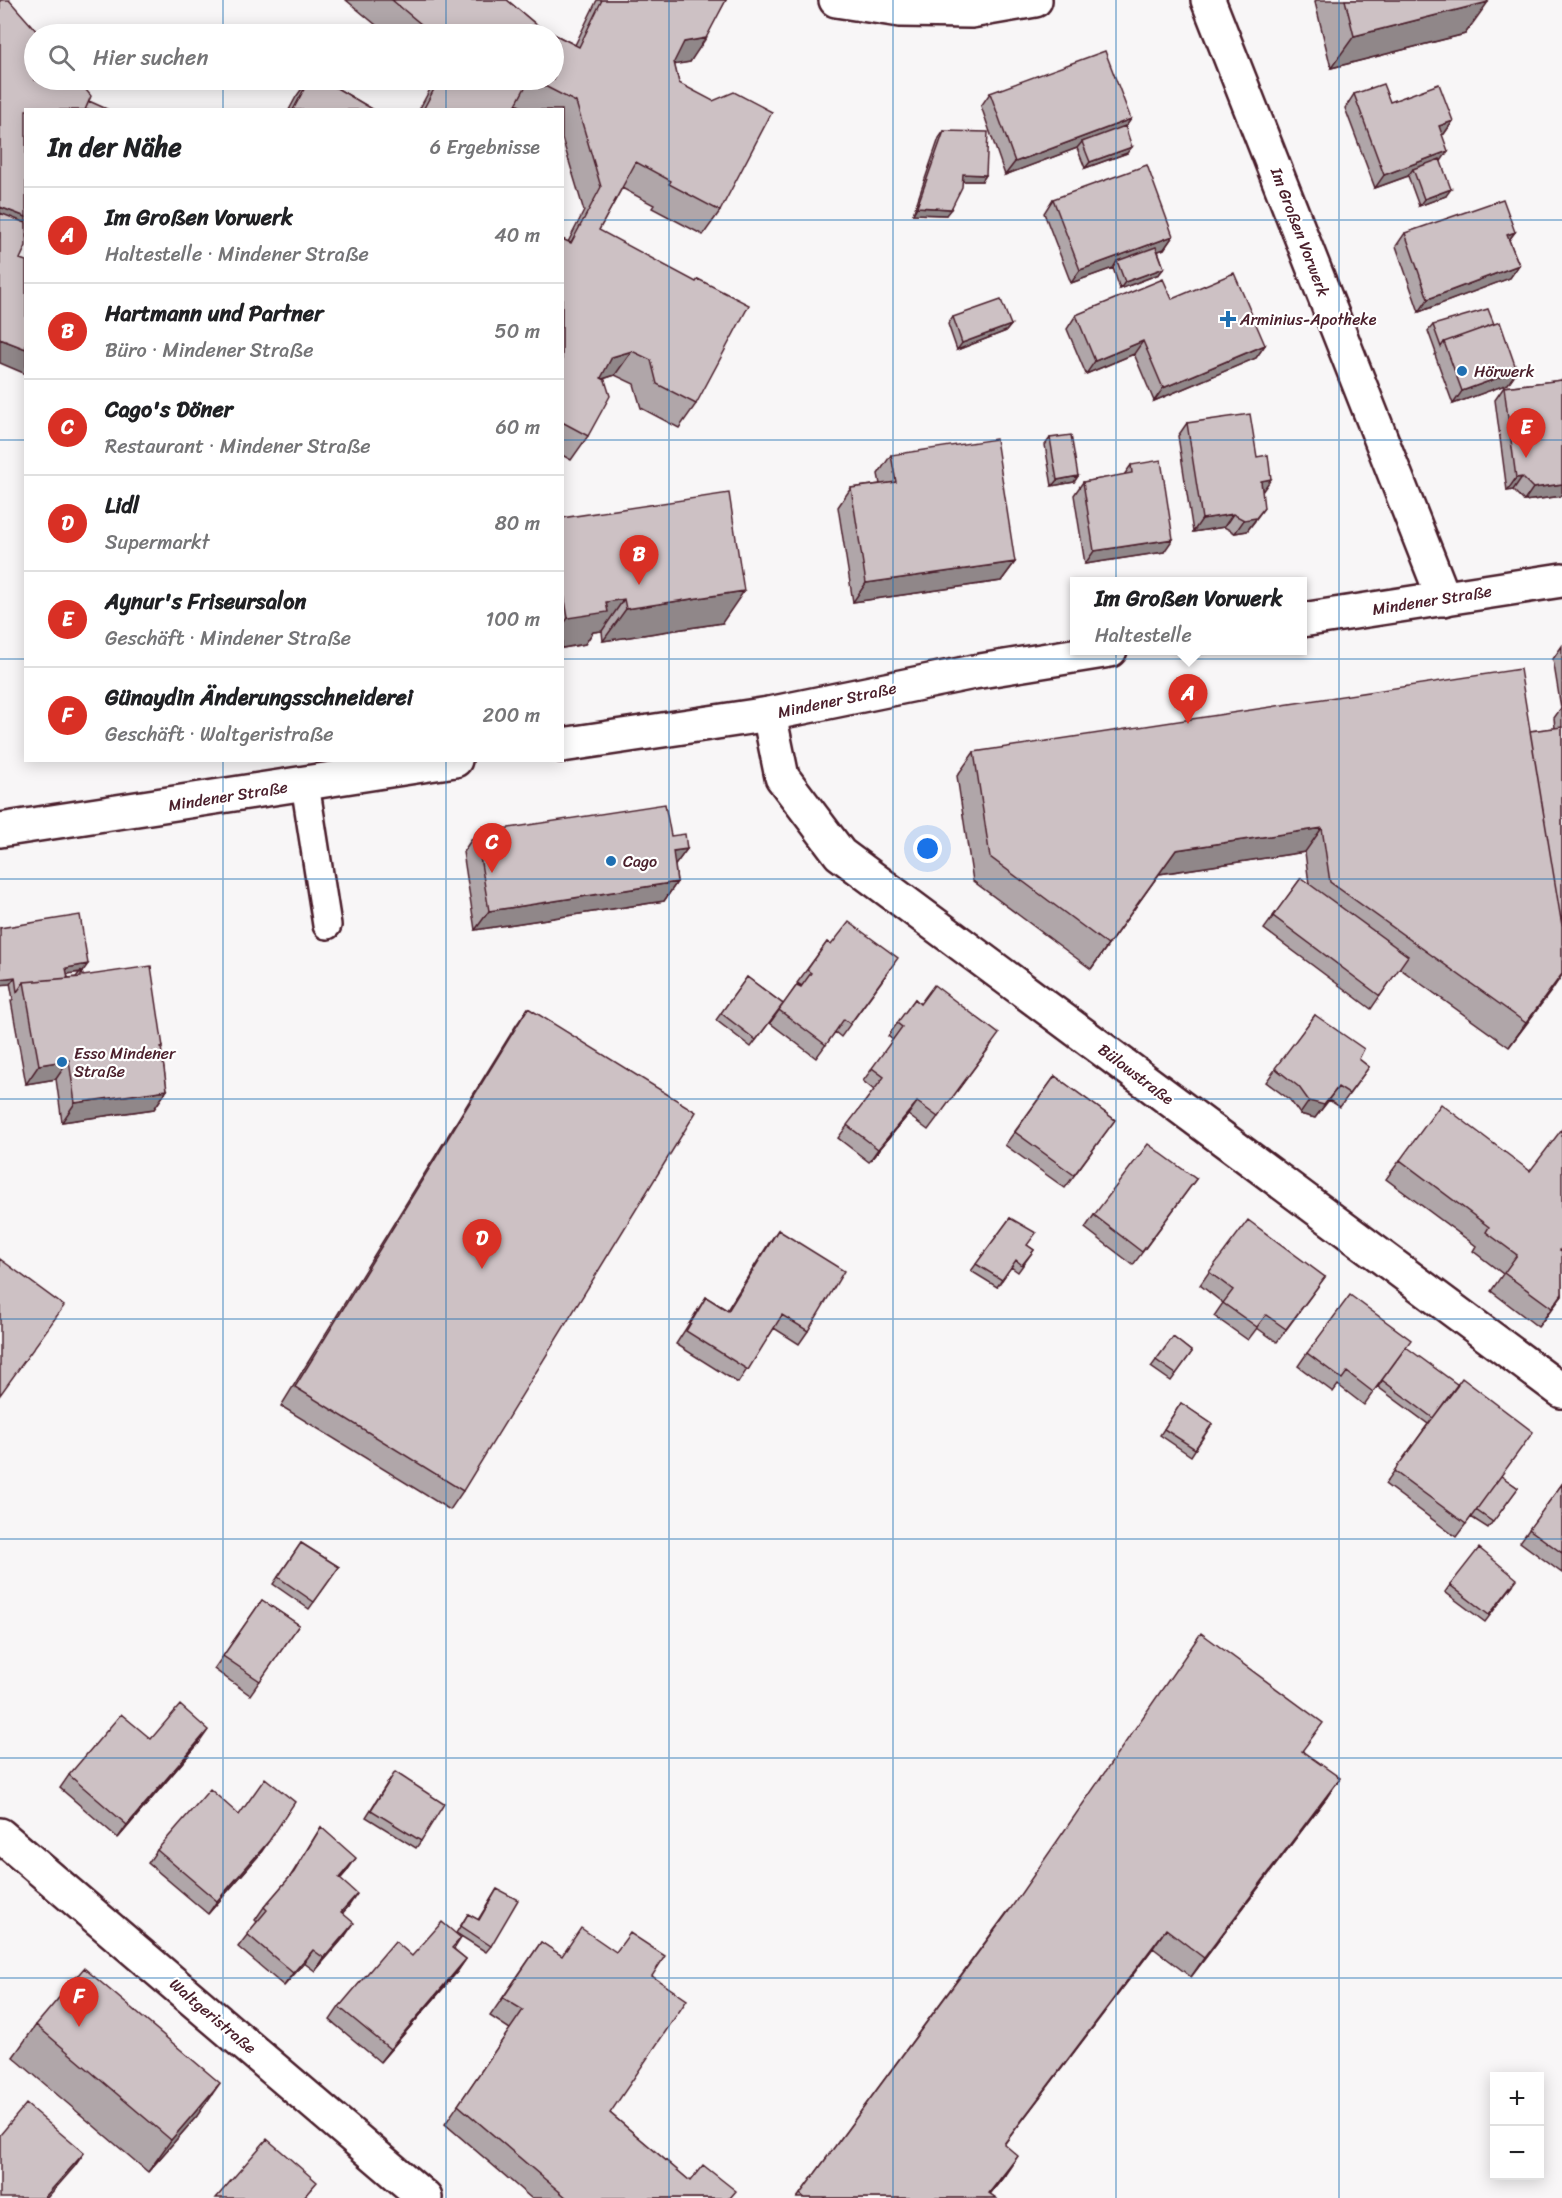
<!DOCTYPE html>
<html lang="de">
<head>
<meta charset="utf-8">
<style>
  body { margin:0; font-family:Sriracha,sans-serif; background:#f6f6f6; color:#202124 }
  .controls { position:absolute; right:18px; bottom:18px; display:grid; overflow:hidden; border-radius:0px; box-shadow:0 3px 15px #0003 }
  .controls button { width:54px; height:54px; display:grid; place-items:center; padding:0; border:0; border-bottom:2px solid #e0e0e0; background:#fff; color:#202124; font:30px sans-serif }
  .you { position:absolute; left:928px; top:849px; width:21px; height:21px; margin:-15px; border:4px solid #fff; border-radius:50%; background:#1a73e8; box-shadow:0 0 0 9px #1a73e833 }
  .badge { display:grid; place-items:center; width:39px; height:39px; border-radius:50%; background:#d93025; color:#fff; font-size:20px; font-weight:700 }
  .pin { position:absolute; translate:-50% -50px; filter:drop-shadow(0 2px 3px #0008) }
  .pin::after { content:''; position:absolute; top:32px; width:21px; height:18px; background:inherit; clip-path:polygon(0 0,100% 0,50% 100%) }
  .popup { position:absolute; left:1070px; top:577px; width:237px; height:78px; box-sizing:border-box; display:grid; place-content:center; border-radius:0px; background:#fff; filter:drop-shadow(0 2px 4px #0005); font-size:20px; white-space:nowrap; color:#757577 }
  .popup b { font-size:22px; color:#202124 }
  .popup::after { content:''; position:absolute; left:50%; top:100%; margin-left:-12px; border:12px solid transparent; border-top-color:#fff }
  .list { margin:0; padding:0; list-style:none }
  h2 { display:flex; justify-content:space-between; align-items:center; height:78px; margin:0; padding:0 24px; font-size:26px }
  h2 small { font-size:20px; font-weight:400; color:#757577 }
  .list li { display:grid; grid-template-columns:39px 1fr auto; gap:18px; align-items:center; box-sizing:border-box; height:96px; padding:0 24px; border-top:2px solid #e0e0e0 }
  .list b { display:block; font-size:22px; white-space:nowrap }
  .list p { margin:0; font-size:20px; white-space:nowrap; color:#757577 }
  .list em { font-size:20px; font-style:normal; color:#757577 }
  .icon { flex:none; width:33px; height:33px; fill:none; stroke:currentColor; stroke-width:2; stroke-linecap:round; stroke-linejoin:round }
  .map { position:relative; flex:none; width:1562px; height:2198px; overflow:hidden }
  .search { position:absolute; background:#fff; box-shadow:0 3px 15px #0003; left:24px; top:24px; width:540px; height:66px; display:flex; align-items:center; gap:15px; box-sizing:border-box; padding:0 21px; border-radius:33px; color:#757577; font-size:22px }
  .panel { position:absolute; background:#fff; box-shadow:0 3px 15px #0003; left:24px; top:108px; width:540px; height:654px; border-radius:0px }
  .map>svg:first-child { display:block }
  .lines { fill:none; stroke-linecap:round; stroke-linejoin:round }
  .lane-casing { stroke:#4a1f2b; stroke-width:32 }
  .street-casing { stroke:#4a1f2b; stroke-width:38 }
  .secondary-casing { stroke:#4a1f2b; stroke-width:38 }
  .lane { stroke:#fff; stroke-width:27 }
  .street { stroke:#fff; stroke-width:33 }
  .secondary { stroke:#fff; stroke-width:33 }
  .wall { fill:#b0a6a9; stroke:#4a1f2b; stroke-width:1.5; fill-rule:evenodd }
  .shaded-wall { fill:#908789; stroke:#4a1f2b; stroke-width:1.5 }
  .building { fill:#cdc1c4; stroke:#4a1f2b; stroke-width:1.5 }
  .grid { fill:none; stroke:#1f6fb2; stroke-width:1.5; stroke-opacity:0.55 }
  .poi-dot { fill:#1f6fb2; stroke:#fff; stroke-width:2 }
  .labels { text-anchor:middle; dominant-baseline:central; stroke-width:4.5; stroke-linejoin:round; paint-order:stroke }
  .street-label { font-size:16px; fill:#4a1f2b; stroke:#fff }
  .poi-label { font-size:16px; fill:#4a1f2b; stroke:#fff; text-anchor:start }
</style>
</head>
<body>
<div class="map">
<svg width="1562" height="2198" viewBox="0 0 1562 2198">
  <rect width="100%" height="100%" fill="#f8f6f7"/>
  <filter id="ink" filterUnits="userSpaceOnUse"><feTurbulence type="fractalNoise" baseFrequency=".0167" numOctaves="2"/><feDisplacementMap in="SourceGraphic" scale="12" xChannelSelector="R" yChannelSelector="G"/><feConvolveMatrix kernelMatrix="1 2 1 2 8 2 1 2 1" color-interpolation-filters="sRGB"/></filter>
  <g filter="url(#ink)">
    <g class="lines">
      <g class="lane-casing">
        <path id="lane" d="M305 784 327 925"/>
      </g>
      <g class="street-casing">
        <path id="street" d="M836 0 900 10 971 11 1035 0
          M1208 0 1444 599
          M769 714 782 777 840 854 1562 1391
          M0 1835 425 2198"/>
      </g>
      <g class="secondary-casing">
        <path id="secondary" d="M1302 620 1562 580
          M562 745 769 714 974 672 1110 650
          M0 830 455 760"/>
      </g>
      <use href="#lane" class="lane"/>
      <use href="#street" class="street"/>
      <use href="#secondary" class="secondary"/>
    </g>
    <path class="wall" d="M346 0H507L538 26 575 45 597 0H726L690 62 674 64 679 83 720 211 703 235 652 208 654 205 622 188 599 230 696 404 679 428 641 408 634 384 615 375 603 379 588 436 571 460 562 455V239L568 242 584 211 562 138V110H528L516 104 513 110H419L435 80H554V34H387Z
      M1316 0H1487L1465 34 1331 68 1315 2Z
      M308 80H323L374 110H289L296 97Z
      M990 93 1131 119 1125 127 1127 153 1085 168 1077 148 1005 175 981 106Z
      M1354 94 1390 102 1453 121 1444 134H1442L1441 162 1446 196 1419 206 1408 176 1375 188 1345 108Z
      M944 131 986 175 982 181H963L946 215 913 214 939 138Z
      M1053 199 1173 236 1164 249 1158 251 1164 268 1159 274 1120 289 1113 268 1071 283 1044 213Z
      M1515 232 1509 240 1519 265 1510 278 1419 312 1396 246 1405 233Z
      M1172 299 1265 345 1256 358 1154 401 1134 354 1086 374 1067 329 1076 315Z
      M953 317 1011 325 1006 331 957 350 948 324Z
      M1494 324 1517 371 1508 384 1453 404 1435 355 1436 353 1428 331 1433 325Z
      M1562 380V496L1524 501 1513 490 1507 491 1495 400 1504 387Z
      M1187 423 1262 492 1255 521 1247 531 1235 533 1224 527 1193 532 1178 436Z
      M1050 438 1078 476 1074 482 1052 486 1045 445Z
      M891 455 1015 562 1001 581 853 602 838 507 851 488 880 484 878 474Z
      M1131 465 1164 552 1085 564 1074 495 1083 482 1124 475Z
      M562 518 722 623 603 641 602 631 593 632 585 644 562 648Z
      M1562 646V975L1509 1047 1399 968 1371 1009 1264 929 1301 878 1309 884 1305 852 1159 874 1091 969 973 881 957 776 974 752 1530 731 1555 728 1554 718 1561 708 1553 659Z
      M476 833 671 836 687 849 675 865 677 882 664 901 475 930 463 852Z
      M0 928 83 971H82L83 976 163 1047 161 1050 167 1090 154 1109 62 1122 56 1079 26 1084 11 1001 13 999ZM80 972 76 977 68 978 67 974Z
      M827 942 831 945 889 971 841 1037 835 1032 816 1058 770 1023 797 985 801 987 802 986 797 983Z
      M747 977 783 1004 751 1047 716 1020Z
      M915 999 920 1004 990 1047 928 1130 908 1115 869 1162 838 1138 874 1090 863 1081 893 1040 888 1036Z
      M528 1008 463 1491 450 1510 281 1406 515 1027Z
      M1315 1015 1359 1059 1369 1067 1340 1107 1329 1100 1315 1118 1300 1114 1290 1100 1266 1082Z
      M1055 1076 1115 1120 1065 1188 1005 1145Z
      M1400 1160 1561 1251 1562 1296 1538 1327 1491 1291 1503 1274 1473 1251 1476 1246 1386 1179Z
      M1196 1179 1133 1265 1085 1228 1094 1215Z
      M1010 1218 1027 1245 1034 1250 1018 1272 1011 1267 997 1287 971 1271Z
      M778 1230 808 1331 799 1344 774 1328 738 1383 676 1344 706 1297 727 1310 769 1243Z
      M1209 1272 1325 1277 1277 1342 1257 1328 1248 1340 1214 1316 1223 1303 1200 1285Z
      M1173 1337 1192 1352 1171 1381 1151 1367Z
      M1406 1347 1501 1476 1518 1488 1488 1528 1471 1517 1456 1537 1385 1484 1428 1424 1378 1387 1392 1366 1364 1405 1338 1385 1333 1392 1298 1366 1307 1353Z
      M1181 1403 1212 1424 1191 1456 1160 1435Z
      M1562 1484V1573L1520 1542Z
      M301 1543 339 1567 309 1609 273 1584Z
      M1450 1585H1513L1485 1622 1445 1592Z
      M262 1600 299 1625 250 1695 214 1669Z
      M151 1739 199 1743 118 1838 60 1788 69 1775Z
      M1303 1751 1327 1797 1191 1977 1153 1948 1004 2144 1005 2175 990 2194 996 2198H797L1008 1911Z
      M390 1779 421 1841 416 1848 366 1817Z
      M321 1827 347 1871 340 1879 348 1907 342 1913 345 1936 315 1971 304 1963 284 1986 238 1947 257 1922 255 1920 264 1907 290 1877Z
      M157 1850 260 1854 208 1914 148 1863Z
      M497 1889 491 1946 486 1952 456 1933 468 1914 478 1920Z
      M461 1938 454 1949 466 1959 457 1972 380 2062 330 2020 339 2007 412 1956Z
      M541 1942 562 1956 616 1952 652 1976 610 2113 690 2181 731 2198H531L445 2124 510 2029 490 2016Z
      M36 2025 197 2116 148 2172 13 2057Z"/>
    <path class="shaded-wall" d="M1488 2 1465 34 1331 68 1354 36Z
      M706 38 690 62 667 66 684 42Z
      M1131 119 1122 132 1082 142 1077 148 1005 175 1015 162Z
      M1453 121 1444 134 1429 139 1439 126Z
      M1132 147 1127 153 1085 168 1090 162Z
      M1448 151 1439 164 1413 169 1408 176 1375 188 1384 175Z
      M963 174 986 175 982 181H959Z
      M1451 189 1446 196 1419 206 1424 199Z
      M0 207 26 217V238H0Z
      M917 207 951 209 946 215 913 214Z
      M1515 232 1505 245 1507 235Z
      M1173 236 1164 249 1119 265 1117 261 1113 268 1071 283 1080 270Z
      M1519 265 1510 278 1419 312 1428 299Z
      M1164 268 1159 274 1120 289 1125 282Z
      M1011 325 1006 331 957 350 962 343Z
      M0 339 26 349V374L0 363Z
      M1143 341 1134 354 1086 374 1095 361Z
      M1265 345 1256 358 1154 401 1163 388Z
      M632 351 615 375 596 381 612 357Z
      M1517 371 1508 384 1453 404 1462 391Z
      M1078 476 1074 482 1052 486 1057 480Z
      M1522 477 1513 490 1507 491 1516 478Z
      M1271 479 1262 492 1261 481Z
      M1562 484V496L1524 501 1533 488Z
      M1264 508 1247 531 1235 533 1244 520Z
      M1233 514 1224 527 1193 532 1202 519Z
      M1173 539 1164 552 1085 564 1094 551Z
      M1015 562 1001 581 853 602 866 583Z
      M744 591 722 623 603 641 626 609Z
      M624 599 602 631 593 632 585 644 562 648V626L568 618 606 602Z
      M1322 828 1305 852 1159 874 1091 969 1176 850Z
      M687 849 673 868V851Z
      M677 882 664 901 475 930 489 911Z
      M88 964 83 971H81V970L80 972 61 975 66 968Z
      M1562 975 1552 990 1509 1047 1526 1023Z
      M15 977 10 984 0 985V979Z
      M69 1060 56 1079 26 1084 39 1065Z
      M1338 1087 1315 1118 1300 1114 1309 1101Z
      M167 1090 154 1109 62 1122 75 1103Z
      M917 1102 908 1115 869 1162 878 1149Z
      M1562 1294V1296L1538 1327Z
      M208 1730 199 1743 118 1838 127 1825Z
      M1340 1778 1327 1797 1191 1977 1204 1958Z
      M269 1841 260 1854 208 1914 217 1901Z
      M356 1858 347 1871 330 1891 339 1878Z
      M357 1894 348 1907 332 1925 341 1912Z
      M354 1923 345 1936 315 1971 324 1958Z
      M1166 1929 1153 1948 990 2163 1004 2144Z
      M313 1950 304 1963 284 1986 293 1973Z
      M466 1959 457 1972 380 2062 390 2049Z
      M220 2083 197 2116 148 2172 171 2140Z
      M84 2153 75 2166 47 2198H44Z
      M1018 2156 1005 2175 987 2198H985Z"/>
    <path class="building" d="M0 0H9L39 34H34V80H78L91 96 85 110H26V217L0 207Z
      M392 0H507L538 26 579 47 602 0H726L706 38 684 42 674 62 679 83 713 101 734 92 772 112 720 211 669 184 671 181 636 162 599 230 696 282 698 279 749 305 696 404 657 384 651 360 632 351 612 357 601 378 605 380 610 396 588 436 562 422V239L571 243 601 187 576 102 533 80H554V34H433Z
      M1345 0H1487L1488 2 1354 36Z
      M1105 51 1131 119 1015 162 990 93Z
      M309 80H323L374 110H293Z
      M439 80H529L513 110H423Z
      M1383 84 1390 102 1439 84 1453 121 1439 126 1448 151 1384 175 1354 94Z
      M89 101 109 110H85Z
      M1125 126 1132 147 1090 162 1082 142Z
      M944 131 988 132 986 175 963 174 962 187 951 209 917 207Z
      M1440 159 1451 189 1424 199 1413 169Z
      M1147 165 1173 236 1080 270 1053 199Z
      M1503 199 1515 232 1507 235 1519 265 1428 299 1405 233Z
      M0 213 26 223V246L20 259 26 261V349L0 339Z
      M1156 247 1164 268 1125 282 1117 261Z
      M1234 273 1265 345 1163 388 1143 341 1095 361 1076 315 1163 279 1172 299Z
      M1001 300 1011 325 962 343 953 317Z
      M1488 309 1494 324 1444 342 1441 347 1433 325Z
      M1500 322 1517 371 1462 391 1444 342Z
      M1562 380V484L1533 488 1522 477 1516 478 1504 387Z
      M1250 414 1257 457 1268 455 1271 479 1261 481 1264 508 1256 518 1244 520 1233 514 1202 519 1187 423Z
      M1071 435 1078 476 1057 480 1050 438Z
      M996 439 1015 562 866 583 851 488 896 482 891 455Z
      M1161 460 1173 539 1094 551 1083 482 1132 473 1131 465Z
      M729 493 744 591 626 609 624 599 606 602 608 612 568 618 562 582V518Z
      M1520 669 1562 926V974L1526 1023 1330 882 1322 828 1176 850 1108 945 990 857 974 752Z
      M1562 727V926L1530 731Z
      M665 804 671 836 685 834 687 849 673 851 677 882 489 911 476 833Z
      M1301 878 1408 956 1380 996 1273 916Z
      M80 915 88 964 66 968 68 978 24 982 17 992 15 977 0 979V928Z
      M849 922 898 958 850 1024 844 1019 826 1045 779 1010 797 985 801 987 811 973 807 970 827 942 831 945Z
      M151 966 163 1047H161L167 1090 75 1103 69 1060 39 1065 24 982 81 977V970L83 976Z
      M747 977 783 1004 756 1040 721 1013Z
      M934 985 999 1034 938 1117 917 1102 878 1149 847 1125 884 1077 872 1068 902 1027 897 1023 915 999 920 1004Z
      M528 1008 696 1112 463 1491 295 1387Z
      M1315 1015 1364 1049 1359 1059 1369 1067 1349 1094 1338 1087 1324 1105 1309 1101 1299 1087 1275 1068Z
      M1055 1076 1115 1120 1074 1175 1015 1132Z
      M1441 1104 1530 1171 1562 1129V1248L1560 1250 1562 1251V1294L1552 1308 1504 1273 1517 1255 1486 1232 1489 1227 1400 1160Z
      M1148 1144 1196 1179 1142 1252 1094 1215Z
      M1010 1218 1036 1233 1027 1245 1034 1250 1022 1265 1016 1260 1002 1280 976 1264Z
      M1248 1220 1325 1277 1286 1329 1266 1315 1257 1327 1223 1303 1233 1290 1209 1272Z
      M778 1230 844 1271 808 1331 782 1315 748 1370 686 1331 706 1297 728 1311Z
      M0 1259 64 1306 0 1395Z
      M1350 1295 1411 1340 1373 1392 1347 1372 1342 1379 1307 1353Z
      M1173 1337 1192 1352 1176 1374 1156 1360Z
      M1406 1347 1458 1385 1433 1418 1382 1380Z
      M1462 1378 1533 1432 1466 1524 1394 1471Z
      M1181 1403 1212 1424 1195 1449 1164 1429Z
      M1501 1476 1518 1488 1493 1522 1476 1510Z
      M1562 1484V1553L1529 1529Z
      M301 1543 339 1567 314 1602 278 1577Z
      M1479 1548 1517 1579 1489 1615 1450 1585Z
      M262 1600 299 1625 260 1681 223 1656Z
      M1201 1633 1323 1723 1302 1751 1340 1778 1204 1958 1166 1929 1004 2144 1018 2156 989 2193 996 2198H805L800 2194 1011 1908Z
      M180 1705 208 1730 127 1825 69 1775 121 1714 151 1739Z
      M395 1772 444 1804 421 1841 371 1810Z
      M265 1778 295 1802 269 1841 217 1901 157 1850 210 1789 239 1815Z
      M321 1827 356 1858 339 1878 357 1894 341 1912 354 1923 324 1958 313 1950 293 1973 247 1934 267 1910 264 1907 294 1872Z
      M497 1889 518 1900 491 1946 461 1926 468 1914 479 1920Z
      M442 1922 461 1938 452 1948 466 1959 390 2049 339 2007 395 1941 412 1956Z
      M581 1928 616 1952 630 1933 665 1956 652 1976 687 2000 610 2113 690 2181 703 2165 736 2191 730 2198H567L458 2105 523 2010 503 1998 541 1942 562 1956Z
      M84 1968 220 2083 171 2140 36 2025Z
      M26 2104 84 2153 44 2198H0V2135Z
      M267 2139 317 2182 303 2198H216Z"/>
  </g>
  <path class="grid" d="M223 0V34M446 0V34M669 0V2198M893 0V2198M1116 0V2198M1339 0V2198M223 80V110M446 80V110M0 220H26M562 220H1562M0 440H26M562 440H1562M0 659H26M562 659H1562M223 760V2198M446 760V2198M0 879H1562M0 1099H1562M0 1319H1562M0 1539H1562M0 1758H1562M0 1978H1562"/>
  <g class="poi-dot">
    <path d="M1225 310h6v6h6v6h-6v6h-6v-6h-6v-6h6z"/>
    <circle cx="1462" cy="371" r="6"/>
    <circle cx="611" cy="861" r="6"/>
    <circle cx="62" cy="1062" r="6"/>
  </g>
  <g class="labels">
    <g class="street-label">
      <text transform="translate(1300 232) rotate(69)">Im Großen Vorwerk</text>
      <text transform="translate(1432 600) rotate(-9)">Mindener Straße</text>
      <text transform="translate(837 700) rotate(-12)">Mindener Straße</text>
      <text transform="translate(228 796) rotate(-9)">Mindener Straße</text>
      <text transform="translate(1136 1074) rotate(37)">Bülowstraße</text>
      <text transform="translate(213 2016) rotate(40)">Waltgeristraße</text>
    </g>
    <g class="poi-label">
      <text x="1240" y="319">Arminius-Apotheke</text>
      <text x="1474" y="371">Hörwerk</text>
      <text x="623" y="861">Cago</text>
      <text x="74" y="1053">Esso Mindener<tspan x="74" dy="18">Straße</tspan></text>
    </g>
  </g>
</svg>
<div class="controls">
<button>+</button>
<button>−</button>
</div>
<div class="you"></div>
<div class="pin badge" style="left:1188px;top:724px">A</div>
<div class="popup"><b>Im Großen Vorwerk</b>Haltestelle</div>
<div class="pin badge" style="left:639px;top:585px">B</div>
<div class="pin badge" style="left:492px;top:873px">C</div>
<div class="pin badge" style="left:482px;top:1269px">D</div>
<div class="pin badge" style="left:1526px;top:458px">E</div>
<div class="pin badge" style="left:79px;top:2027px">F</div>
<div class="search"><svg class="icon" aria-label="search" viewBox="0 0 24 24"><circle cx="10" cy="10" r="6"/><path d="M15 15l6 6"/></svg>Hier suchen</div>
<section class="panel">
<h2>In der Nähe<small>6 Ergebnisse</small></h2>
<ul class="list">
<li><span class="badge">A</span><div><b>Im Großen Vorwerk</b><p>Haltestelle · Mindener Straße</p></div><em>40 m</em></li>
<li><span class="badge">B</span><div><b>Hartmann und Partner</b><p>Büro · Mindener Straße</p></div><em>50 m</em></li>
<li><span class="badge">C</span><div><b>Cago's Döner</b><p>Restaurant · Mindener Straße</p></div><em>60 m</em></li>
<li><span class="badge">D</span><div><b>Lidl</b><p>Supermarkt</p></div><em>80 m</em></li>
<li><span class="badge">E</span><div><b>Aynur's Friseursalon</b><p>Geschäft · Mindener Straße</p></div><em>100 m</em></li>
<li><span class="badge">F</span><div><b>Günaydin Änderungsschneiderei</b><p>Geschäft · Waltgeristraße</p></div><em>200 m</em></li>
</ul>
</section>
</div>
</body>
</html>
